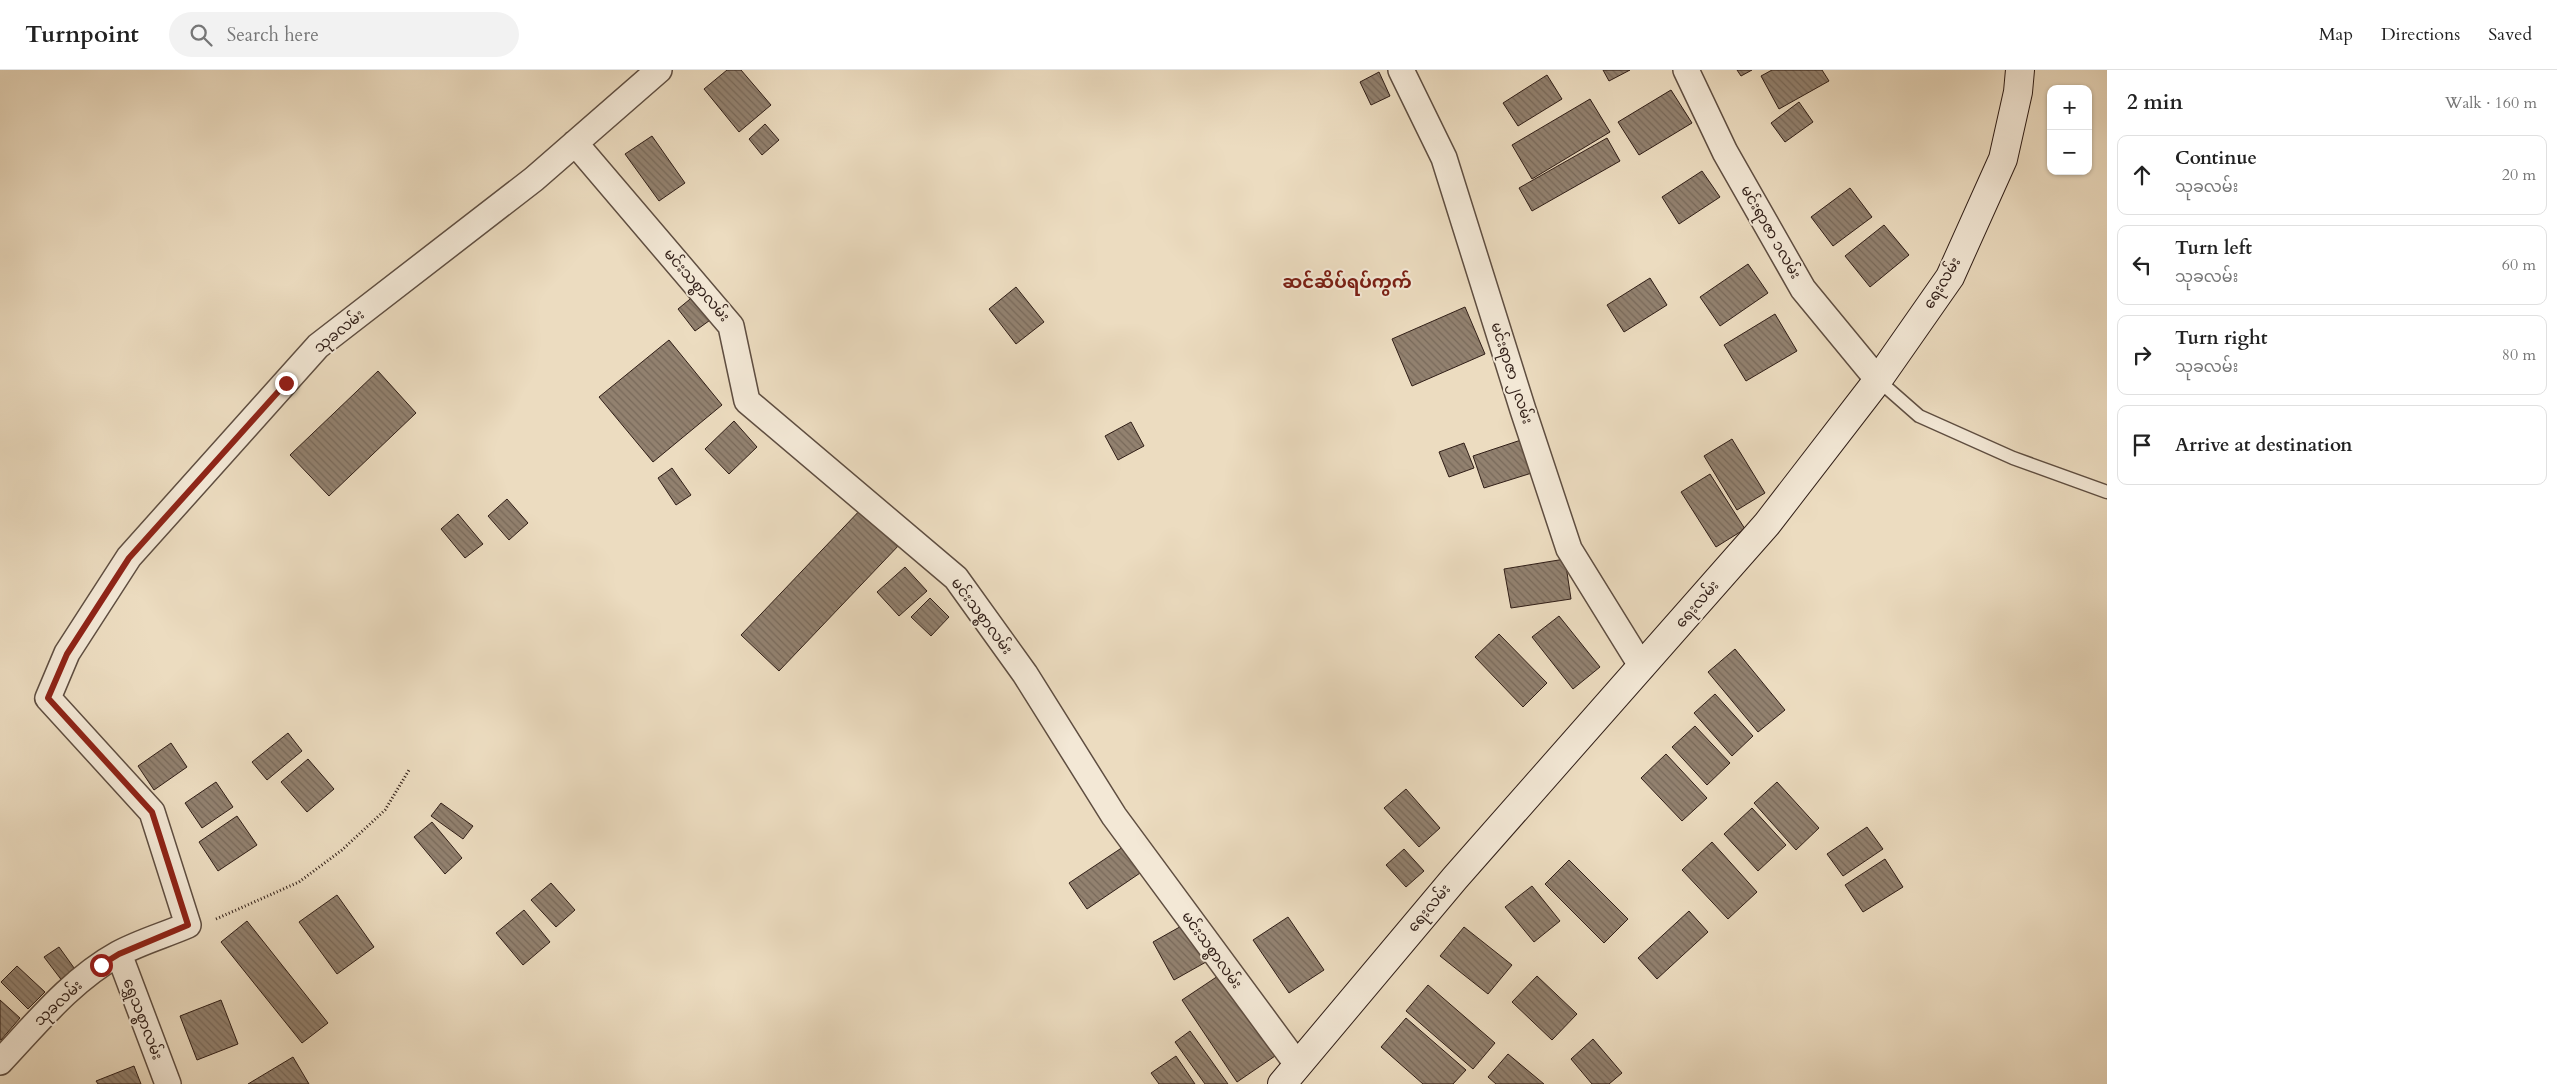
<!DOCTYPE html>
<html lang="en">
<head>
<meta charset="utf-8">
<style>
  body { margin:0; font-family:Cardo,"Noto Sans Myanmar",serif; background:#f2f2f2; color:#222 }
  .controls { position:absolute; right:15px; top:15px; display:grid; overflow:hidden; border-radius:10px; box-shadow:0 1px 4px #0004 }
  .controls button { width:45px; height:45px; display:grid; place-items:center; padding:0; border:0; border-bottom:1px solid #e0e0e0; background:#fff; color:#222; font:25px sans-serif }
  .stop { position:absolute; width:15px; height:15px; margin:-11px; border:4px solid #8f2418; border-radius:50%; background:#fff }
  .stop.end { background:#8f2418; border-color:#fff; box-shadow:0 1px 5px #0008 }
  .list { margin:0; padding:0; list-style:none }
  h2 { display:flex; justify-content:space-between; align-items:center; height:65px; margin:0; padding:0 20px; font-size:21px }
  h2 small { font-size:16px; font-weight:400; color:#767676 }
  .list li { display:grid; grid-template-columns:32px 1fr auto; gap:15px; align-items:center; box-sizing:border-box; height:80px; margin:0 10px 10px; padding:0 10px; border:1px solid #e0e0e0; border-radius:10px }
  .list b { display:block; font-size:19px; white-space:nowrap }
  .list p { margin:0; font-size:16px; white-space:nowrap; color:#767676 }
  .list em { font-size:16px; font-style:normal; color:#767676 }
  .icon { flex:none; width:28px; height:28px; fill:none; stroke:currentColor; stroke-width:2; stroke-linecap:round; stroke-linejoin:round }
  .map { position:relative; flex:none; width:2107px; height:1014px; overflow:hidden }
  header { display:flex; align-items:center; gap:30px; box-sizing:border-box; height:70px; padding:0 25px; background:#fff; border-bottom:1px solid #e0e0e0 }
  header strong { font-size:24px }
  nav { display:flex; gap:28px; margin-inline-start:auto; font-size:18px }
  .search { width:350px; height:45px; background:#f2f2f2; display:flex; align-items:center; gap:12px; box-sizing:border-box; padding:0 18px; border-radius:28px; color:#767676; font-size:19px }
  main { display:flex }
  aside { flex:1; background:#fff }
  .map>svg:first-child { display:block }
  .building { fill:url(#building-back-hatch); stroke:#301e17 }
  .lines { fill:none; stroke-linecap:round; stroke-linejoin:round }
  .lane-casing { stroke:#5f4e41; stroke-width:15 }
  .street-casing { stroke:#5f4e41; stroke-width:28 }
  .secondary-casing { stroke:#301e17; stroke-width:30 }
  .path { stroke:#301e17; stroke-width:3; stroke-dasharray:1 2.5; stroke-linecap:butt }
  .lane { stroke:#f3e8d6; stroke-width:12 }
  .street { stroke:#f3e8d6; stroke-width:25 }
  .secondary { stroke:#f3e8d6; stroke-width:28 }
  .route { stroke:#8f2418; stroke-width:6 }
  .labels { text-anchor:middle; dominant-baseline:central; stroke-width:4; stroke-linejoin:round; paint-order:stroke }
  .street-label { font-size:15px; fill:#301e17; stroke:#f3e8d6 }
  .quarter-label { font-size:18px; font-weight:bold; fill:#7a1f14; stroke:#f3e8d6 }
</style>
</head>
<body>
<header>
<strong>Turnpoint</strong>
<div class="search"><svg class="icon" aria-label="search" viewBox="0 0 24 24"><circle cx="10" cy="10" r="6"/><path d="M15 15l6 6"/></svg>Search here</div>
<nav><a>Map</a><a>Directions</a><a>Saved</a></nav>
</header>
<main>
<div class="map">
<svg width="2107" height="1014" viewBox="0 0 2107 1014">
  <defs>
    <pattern id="building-back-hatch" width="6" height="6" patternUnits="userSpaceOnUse" patternTransform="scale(1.25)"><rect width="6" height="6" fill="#92816f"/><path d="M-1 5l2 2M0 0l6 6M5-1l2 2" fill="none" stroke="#78695a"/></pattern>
  </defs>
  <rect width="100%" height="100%" fill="#ecdcc0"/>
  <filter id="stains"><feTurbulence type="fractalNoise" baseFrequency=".004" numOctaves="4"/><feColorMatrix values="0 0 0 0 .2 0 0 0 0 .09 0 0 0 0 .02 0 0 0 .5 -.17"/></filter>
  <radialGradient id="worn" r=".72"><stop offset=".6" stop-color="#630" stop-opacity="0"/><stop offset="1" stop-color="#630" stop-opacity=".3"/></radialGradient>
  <path class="building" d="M727 0H741L771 35 739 62 704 19Z
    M1603 0H1630L1609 11Z
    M1737 0H1752L1741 6Z
    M1772 0H1822L1829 11 1779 39 1761 6Z
    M1379 2 1390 26 1371 35 1360 12Z
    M1547 5 1562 29 1518 56 1503 33Z
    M1671 20 1692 53 1639 85 1618 52Z
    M1590 29 1610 62 1532 109 1512 75Z
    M1799 32 1813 52 1785 72 1771 53Z
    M765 54 779 70 762 85 749 69Z
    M652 66 685 113 659 131 625 84Z
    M1607 68 1620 91 1532 141 1519 118Z
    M1702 101 1720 127 1679 154 1662 127Z
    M1850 118 1872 147 1833 176 1811 147Z
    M1884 155 1909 185 1870 217 1845 186Z
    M1748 194 1768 223 1720 256 1700 227Z
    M1650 208 1667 235 1624 262 1607 235Z
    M1016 217 1044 252 1016 274 989 239Z
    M695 225 713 248 695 261 678 239Z
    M1465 237 1485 284 1412 316 1392 269Z
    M1775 244 1797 281 1746 311 1724 275Z
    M669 270 722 335 653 392 599 327Z
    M378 301 416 343 329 426 290 385Z
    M734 351 757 377 729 404 705 379Z
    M1131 352 1144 376 1118 390 1105 366Z
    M1524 369 1535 402 1484 418 1473 386Z
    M1732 369 1765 423 1737 440 1704 386Z
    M1464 373 1474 398 1449 407 1439 382Z
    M672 398 691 425 676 435 658 408Z
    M1710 404 1745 459 1716 477 1681 422Z
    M507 429 528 453 509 470 488 446Z
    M864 436 901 473 779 601 741 565Z
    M458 444 483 474 465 488 441 459Z
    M1565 489 1571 529 1511 538 1504 499Z
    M905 497 927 521 899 546 877 522Z
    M930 528 949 547 931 566 911 547Z
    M1559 546 1600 597 1573 619 1532 567Z
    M1499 564 1547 613 1523 637 1475 587Z
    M1735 579 1785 640 1758 662 1708 602Z
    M1715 624 1753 666 1732 686 1694 643Z
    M1695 656 1730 693 1707 715 1672 677Z
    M288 663 302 681 267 710 252 692Z
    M171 673 187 697 154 720 138 696Z
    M1666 684 1707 728 1682 751 1641 708Z
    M308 689 334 719 307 742 281 712Z
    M216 712 233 737 202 758 185 733Z
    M1777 712 1819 758 1796 780 1754 733Z
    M1406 719 1440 758 1419 777 1384 738Z
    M441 733 473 756 463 769 431 746Z
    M1752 738 1786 775 1758 801 1724 764Z
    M237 746 257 775 218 801 199 772Z
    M432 752 462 788 445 804 414 767Z
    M1867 757 1883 779 1843 806 1827 784Z
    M1132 771 1149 797 1087 839 1069 813Z
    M1712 772 1757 822 1728 849 1682 800Z
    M1404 779 1424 801 1406 817 1386 795Z
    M1885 789 1903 817 1863 842 1845 815Z
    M1569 790 1628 849 1604 873 1545 814Z
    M551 813 575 840 556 857 531 830Z
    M1532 816 1560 851 1534 872 1505 837Z
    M337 825 374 877 337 904 299 852Z
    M524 840 550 872 523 895 496 863Z
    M1689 841 1708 862 1657 909 1638 888Z
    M1288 847 1324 900 1289 923 1253 870Z
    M247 851 328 953 302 973 221 872Z
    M1185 854 1206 892 1174 910 1153 872Z
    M1464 857 1512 895 1488 924 1440 886Z
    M59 877 77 902 63 912 44 887Z
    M17 896 45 922 28 939 1 912Z
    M1224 902 1278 984 1237 1012 1182 930Z
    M1537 906 1577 944 1552 970 1512 932Z
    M1428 915 1495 973 1473 999 1406 941Z
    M0 930 20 948 1 970H0Z
    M221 930 238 974 197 990 180 946Z
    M1406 948 1466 1000 1453 1014H1423L1381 977Z
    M1190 961 1228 1014H1205L1175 972Z
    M1593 969 1622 1003 1609 1014H1592L1571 989Z
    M1508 984 1544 1014H1496L1488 1007Z
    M1176 986 1195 1014H1159L1151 1003Z
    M293 987 309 1014H248Z
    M134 996 141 1014H98L96 1011Z"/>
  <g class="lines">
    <g class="lane-casing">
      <path id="lane" d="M1878 310 1919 346 2013 388 2107 422"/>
    </g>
    <g class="street-casing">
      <path id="street" d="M1401 0 1444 88 1523 340 1569 479 1642 597
        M1686 0 1725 82 1803 219 1878 310
        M575 73 731 256 747 331 956 508 1025 604 1114 746 1297 994
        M119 884 168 1014
        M0 992C36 954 71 910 118 884 140 872 165 865 188 855L152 742 48 628 67 583 129 487 318 276 534 109 659 0"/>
    </g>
    <g class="secondary-casing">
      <path id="secondary" d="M1282 1014 1455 808 1767 454 1878 310 1950 207 2003 89 2018 22 2020 0"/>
    </g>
    <path class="path" d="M216 849 299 812 342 780 385 740 409 700"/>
    <use href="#lane" class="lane"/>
    <use href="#street" class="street"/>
    <use href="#secondary" class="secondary"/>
  </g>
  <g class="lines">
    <path class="route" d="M101 895 119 884 188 855 152 742 48 628 67 584 129 488 286 313"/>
  </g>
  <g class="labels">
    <g class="street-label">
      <text transform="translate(1771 162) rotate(60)">မင်းရာဇာ ၁လမ်း</text>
      <text transform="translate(1942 213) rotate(-59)">ရေးလမ်း</text>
      <text transform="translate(697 215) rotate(49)">မင်းသစ္စာလမ်း</text>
      <text transform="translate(339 261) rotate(-39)">သုခလမ်း</text>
      <text transform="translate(1512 303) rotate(72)">မင်းရာဇာ ၂လမ်း</text>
      <text transform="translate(1697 534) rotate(-49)">ရေးလမ်း</text>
      <text transform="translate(982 546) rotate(53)">မင်းသစ္စာလမ်း</text>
      <text transform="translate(1429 838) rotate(-50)">ရေးလမ်း</text>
      <text transform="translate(1212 880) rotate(54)">မင်းသစ္စာလမ်း</text>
      <text transform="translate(58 933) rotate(-43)">သုခလမ်း</text>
      <text transform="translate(143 949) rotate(69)">ရွှေသစ္စာလမ်း</text>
    </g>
    <g class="quarter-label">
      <text x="1347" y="212">ဆင်ဆိပ်ရပ်ကွက်</text>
    </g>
  </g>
  <rect width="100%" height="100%" filter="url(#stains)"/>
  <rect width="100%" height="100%" fill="url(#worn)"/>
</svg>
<div class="controls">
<button>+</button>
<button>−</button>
</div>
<div class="stop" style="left:101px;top:895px"></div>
<div class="stop end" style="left:286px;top:313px"></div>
</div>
<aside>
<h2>2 min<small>Walk · 160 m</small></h2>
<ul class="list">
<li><svg class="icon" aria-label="ahead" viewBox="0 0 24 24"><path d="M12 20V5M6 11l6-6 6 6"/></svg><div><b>Continue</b><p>သုခလမ်း</p></div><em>20 m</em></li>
<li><svg class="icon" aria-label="left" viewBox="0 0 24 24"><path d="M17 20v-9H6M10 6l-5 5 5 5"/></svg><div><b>Turn left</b><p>သုခလမ်း</p></div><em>60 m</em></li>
<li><svg class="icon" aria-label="right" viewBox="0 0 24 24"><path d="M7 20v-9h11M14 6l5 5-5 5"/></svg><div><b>Turn right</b><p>သုခလမ်း</p></div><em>80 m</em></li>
<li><svg class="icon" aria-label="arrive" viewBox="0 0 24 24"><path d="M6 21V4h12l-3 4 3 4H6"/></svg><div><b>Arrive at destination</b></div></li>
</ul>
</aside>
</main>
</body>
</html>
